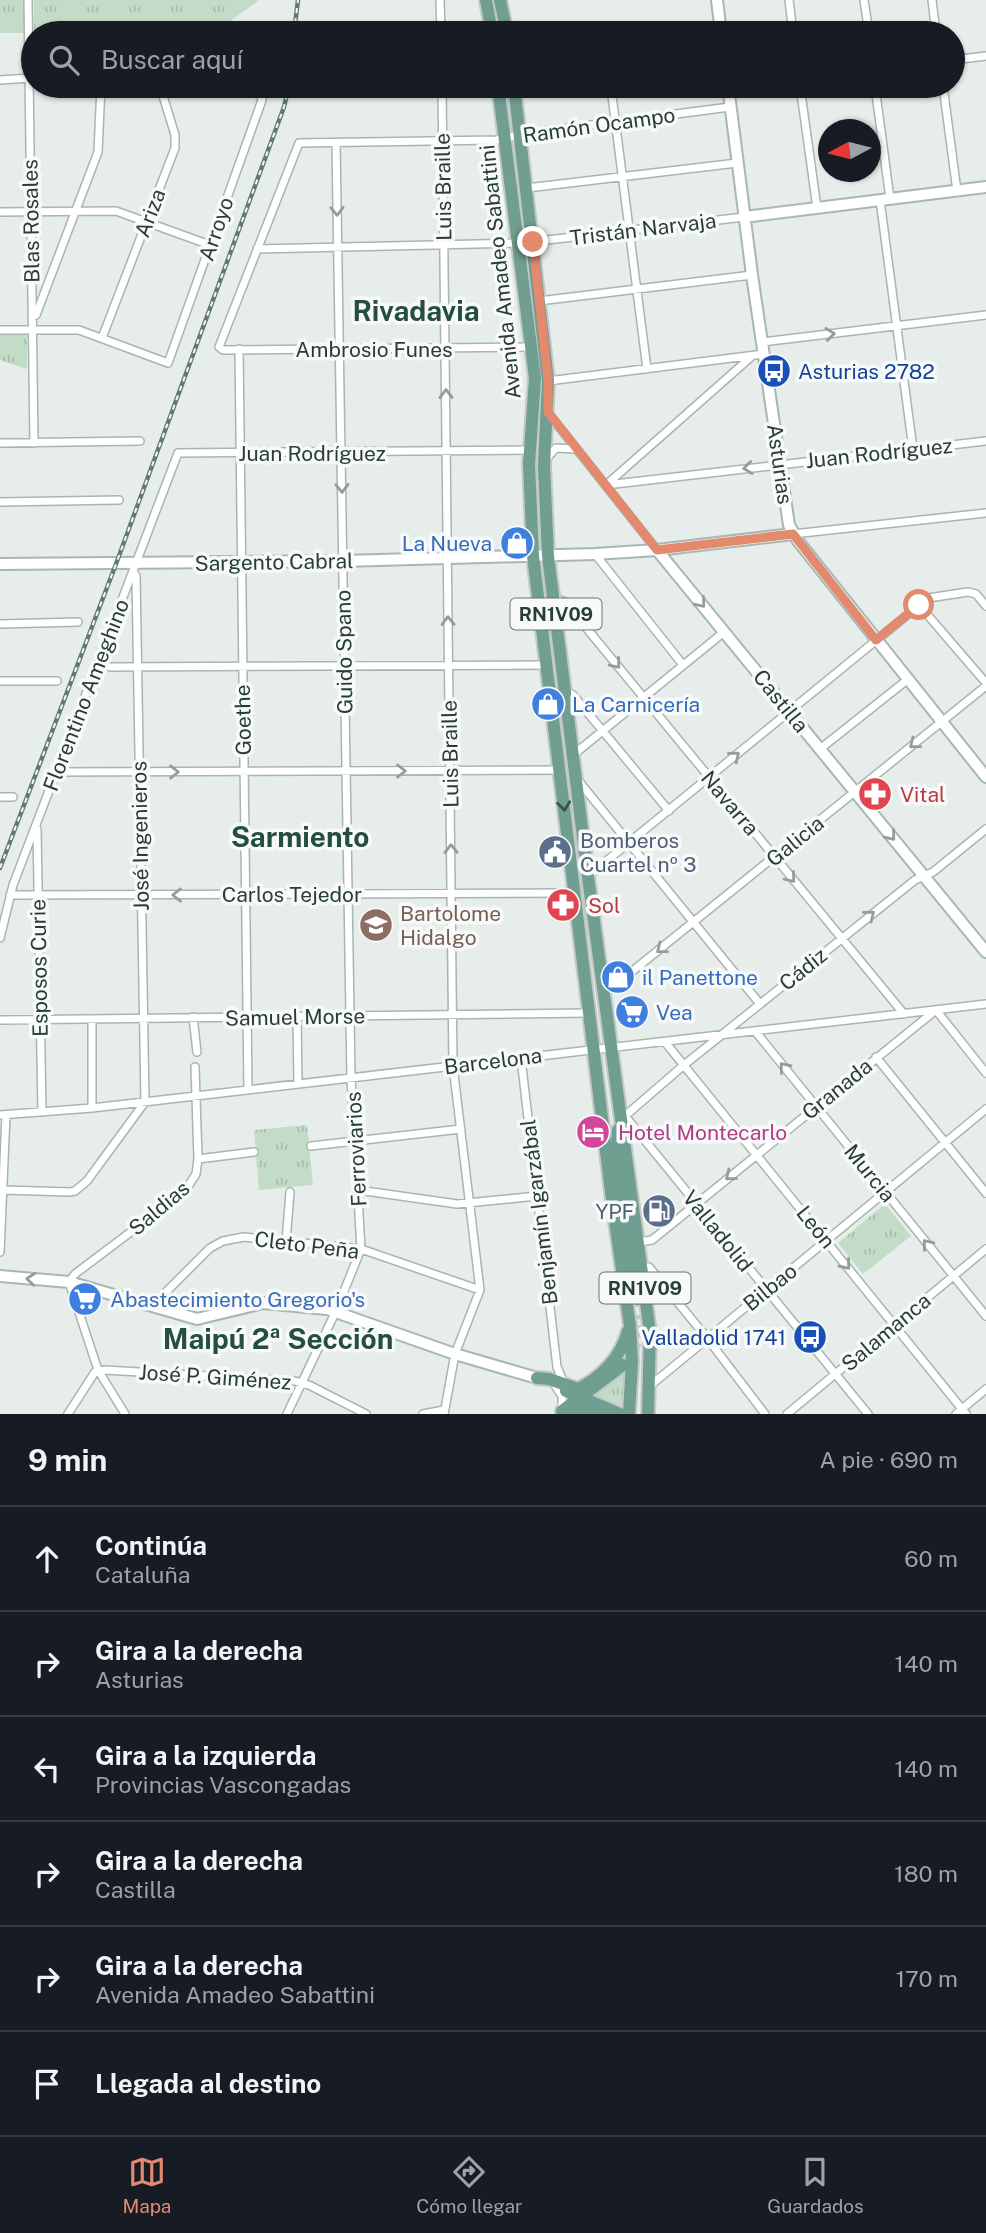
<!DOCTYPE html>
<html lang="es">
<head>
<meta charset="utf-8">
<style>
  body { margin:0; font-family:"Public Sans",sans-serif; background:#20242c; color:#f1f3f6 }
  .compass { position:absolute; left:818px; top:119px; width:63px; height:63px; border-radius:50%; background:#171b24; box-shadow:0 2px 5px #0004; rotate:263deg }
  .stop { position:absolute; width:21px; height:21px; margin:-16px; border:5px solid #e3896e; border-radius:50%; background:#fff }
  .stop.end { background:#e3896e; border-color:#fff; box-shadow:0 2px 7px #0008 }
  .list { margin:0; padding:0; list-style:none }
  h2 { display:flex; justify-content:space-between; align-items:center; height:91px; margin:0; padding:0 28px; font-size:30px }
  h2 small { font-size:23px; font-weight:400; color:#9ea1a6 }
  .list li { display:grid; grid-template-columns:46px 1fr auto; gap:21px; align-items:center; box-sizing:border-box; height:105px; padding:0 28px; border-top:2px solid #363941 }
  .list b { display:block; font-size:26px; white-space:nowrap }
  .list p { margin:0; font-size:23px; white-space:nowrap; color:#9ea1a6 }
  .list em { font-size:23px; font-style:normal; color:#9ea1a6 }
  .icon { flex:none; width:38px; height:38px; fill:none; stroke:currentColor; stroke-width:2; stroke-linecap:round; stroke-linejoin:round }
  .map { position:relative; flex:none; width:986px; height:1414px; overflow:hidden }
  .search { position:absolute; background:#171b24; box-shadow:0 2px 5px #0004; left:21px; right:21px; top:21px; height:77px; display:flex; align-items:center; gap:18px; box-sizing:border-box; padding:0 24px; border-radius:38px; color:#9ea1a6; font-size:26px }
  .sheet { height:721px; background:#171b24 }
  nav { display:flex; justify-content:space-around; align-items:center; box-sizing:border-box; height:98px; border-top:2px solid #363941; background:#171b24; font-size:19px; color:#9ea1a6 }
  nav a { display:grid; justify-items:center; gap:4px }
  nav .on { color:#e3896e }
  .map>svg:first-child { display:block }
  .grass { fill:url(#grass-tufts) }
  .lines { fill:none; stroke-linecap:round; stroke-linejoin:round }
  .primary-tunnel { stroke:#c0cac6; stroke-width:12; stroke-dasharray:12 6; stroke-linecap:butt }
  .street-casing { stroke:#a9b5b1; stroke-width:10 }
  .secondary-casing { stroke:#a6b8b1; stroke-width:14 }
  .primary-casing { stroke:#c3c9c7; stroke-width:16 }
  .street { stroke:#fff; stroke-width:7 }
  .secondary { stroke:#fff; stroke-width:10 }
  .primary { stroke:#709e91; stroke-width:12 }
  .rail-casing { stroke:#627972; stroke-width:4.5 }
  .rail { stroke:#f7faf8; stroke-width:2; stroke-dasharray:5; stroke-linecap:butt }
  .oneway { stroke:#939e9b }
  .oneway2 { stroke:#39564e }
  .route { stroke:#e3896e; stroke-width:9 }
  .labels { text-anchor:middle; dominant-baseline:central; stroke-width:7; stroke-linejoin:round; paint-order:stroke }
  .shield { fill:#f7faf8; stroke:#657671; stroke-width:2 }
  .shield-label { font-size:19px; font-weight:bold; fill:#273e37 }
  .street-label { font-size:21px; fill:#273e37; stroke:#f7faf8 }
  .transit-label { font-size:21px; fill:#164399; stroke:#f7faf8; text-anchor:start }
  .shop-label { font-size:21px; fill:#366cbe; stroke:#f7faf8; text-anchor:start }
  .health-label { font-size:21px; fill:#be3a42; stroke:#f7faf8; text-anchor:start }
  .service-label { font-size:21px; fill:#4e5e75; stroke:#f7faf8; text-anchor:start }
  .education-label { font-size:21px; fill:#785e54; stroke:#f7faf8; text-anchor:start }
  .hotel-label { font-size:21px; fill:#b23c85; stroke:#f7faf8; text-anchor:start }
  .district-label { font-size:28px; font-weight:bold; fill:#254e43; stroke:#f7faf8 }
</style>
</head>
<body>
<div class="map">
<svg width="986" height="1414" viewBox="0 0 986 1414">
  <defs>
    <pattern id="grass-tufts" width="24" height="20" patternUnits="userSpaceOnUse" patternTransform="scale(1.75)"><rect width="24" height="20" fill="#c2dcc8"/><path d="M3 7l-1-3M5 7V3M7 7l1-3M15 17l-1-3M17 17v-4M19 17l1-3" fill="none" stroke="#a7beac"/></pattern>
  </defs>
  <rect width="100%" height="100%" fill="#e6edea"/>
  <path class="grass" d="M0 0H25V33H0Z
    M34 0H259L214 33H34Z
    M25 333 27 336V369L0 360V334Z
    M307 1125 313 1185 259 1190 254 1130Z
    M885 1204 911 1236 863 1274 838 1243Z
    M624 1372V1407L593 1396Z"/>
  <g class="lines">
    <path class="primary-tunnel" d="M632 1354 640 1328V1315"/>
    <g class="street-casing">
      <path id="street" d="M28 0 34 443
        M440 0 441 33
        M789 0 793 33
        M864 0 869 33
        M932 0 936 33
        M953 60 986 56
        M0 80 31 78
        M442 86 453 1066 480 1290 455 1354 444 1414
        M800 86 817 208
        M875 86 890 199
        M943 86 957 191
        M611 88 647 369
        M728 90 758 86
        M527 188 737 163
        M880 200 913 449
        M0 212 116 211 210 245
        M530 242 744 217
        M257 249 518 243
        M539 301 752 275
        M32 317 36 315 98 152 101 86
        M0 330H79L168 363 262 100 261 95 235 86
        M102 338 175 148V135L160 86
        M762 342 986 315
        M531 347 223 350 219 347 299 143 496 140 529 133 730 107
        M239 349 248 1090
        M548 381 764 354
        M548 413 657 550
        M0 443 140 441
        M547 458 556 448 575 449
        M606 485 986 441
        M606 485 751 357
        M0 502 119 500
        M793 534 986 513
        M595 554 683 665
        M554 598 565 602 904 1014
        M919 605 986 683
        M0 624 78 622
        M110 667 547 665
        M0 681H57
        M566 691 573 695 669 811
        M820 749 907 680
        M573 755 724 632
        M56 772 560 770
        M577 779 760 1004
        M0 797H13
        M37 829 42 1112
        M588 876 928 598 968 592 976 594 986 606
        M10 895 575 893
        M0 938 13 885 178 453 530 450
        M604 994 986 686
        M193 1017 197 1052
        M297 1017 298 1084
        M92 1019V1108
        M0 1020 589 1013
        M755 1031 986 1316
        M665 1042 966 1414
        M876 1057 986 1193
        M521 1058 557 1367 564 1383
        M0 1115 92 1108 986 1004
        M621 1116H625L868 1414
        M625 1116 684 1065 915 880 933 872 986 829
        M311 1146 461 1129
        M198 1159 254 1152
        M4 1190 70 1192 75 1191 87 1181 145 1102 136 576 133 571
        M358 1190 457 1204 537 1196
        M286 1242 290 1192
        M639 1242 652 1240 936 1010 986 1073
        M0 1252 6 1115
        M642 1267H649L707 1338 765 1414
        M153 1305 210 1248 223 1241 244 1237 361 1249 480 1290
        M651 1385 986 1109
        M556 1387 562 1396V1410
        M68 1414 95 1372 105 1370 295 1381 309 1385 366 1414
        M125 1414 98 1370 69 1282 75 1274 185 1191 196 1174 198 1159 195 1067
        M287 1414 336 1311 361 1249 351 1078 336 143
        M423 1414 444 1410
        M787 1414 986 1249
        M956 1414 986 1389"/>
    </g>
    <g class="secondary-casing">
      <path id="secondary" d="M717 0 721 33
        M728 86 752 275 789 525 798 541 986 777
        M744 217 986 187
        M657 550 986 952
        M0 564 343 561 595 554 657 550 793 534
        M0 1276 69 1282 197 1319 263 1303 327 1309 455 1354 537 1378"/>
    </g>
    <g class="primary-casing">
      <path id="primary" d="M486 0 492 33
        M500 0 507 33
        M498 86 535 378 529 464 533 556 612 1200 630 1326 632 1361 629 1414
        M514 86 548 381 544 466 548 556 588 877 650 1332 648 1414
        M618 1130 616 1152 638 1299
        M537 1378 549 1379 578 1389C602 1377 621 1357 628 1331
        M566 1391 620 1414
        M562 1411 623 1365
        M573 1414 586 1408 601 1410"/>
    </g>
    <use href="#street" class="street"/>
    <use href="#secondary" class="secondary"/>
    <use href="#primary" class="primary"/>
    <g class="rail-casing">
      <path id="rail" d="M294 33 298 0
        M0 868 116 564 284 107 289 86"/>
    </g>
    <use href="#rail" class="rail"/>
  </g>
  <defs><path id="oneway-chevron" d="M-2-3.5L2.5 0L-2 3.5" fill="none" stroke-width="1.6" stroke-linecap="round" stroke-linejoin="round" transform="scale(1.75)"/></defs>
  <g class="oneway">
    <use href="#oneway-chevron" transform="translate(337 211) rotate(89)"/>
    <use href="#oneway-chevron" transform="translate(830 334) rotate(-7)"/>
    <use href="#oneway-chevron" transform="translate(446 394) rotate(-91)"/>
    <use href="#oneway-chevron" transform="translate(748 468) rotate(173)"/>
    <use href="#oneway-chevron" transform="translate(342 488) rotate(89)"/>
    <use href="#oneway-chevron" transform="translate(701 603) rotate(51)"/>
    <use href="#oneway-chevron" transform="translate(448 621) rotate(-91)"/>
    <use href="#oneway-chevron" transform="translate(616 664) rotate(51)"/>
    <use href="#oneway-chevron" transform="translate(914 744) rotate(141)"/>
    <use href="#oneway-chevron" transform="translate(735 756) rotate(-39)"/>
    <use href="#oneway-chevron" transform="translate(401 771)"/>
    <use href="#oneway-chevron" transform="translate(174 772)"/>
    <use href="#oneway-chevron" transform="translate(891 836) rotate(51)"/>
    <use href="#oneway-chevron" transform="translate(451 849) rotate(-91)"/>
    <use href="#oneway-chevron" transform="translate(791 878) rotate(50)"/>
    <use href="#oneway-chevron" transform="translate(177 895) rotate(180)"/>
    <use href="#oneway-chevron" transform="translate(870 915) rotate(-39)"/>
    <use href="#oneway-chevron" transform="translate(661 949) rotate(142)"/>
    <use href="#oneway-chevron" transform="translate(784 1067) rotate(-129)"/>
    <use href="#oneway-chevron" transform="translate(730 1176) rotate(141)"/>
    <use href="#oneway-chevron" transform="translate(927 1244) rotate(-129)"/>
    <use href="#oneway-chevron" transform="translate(846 1265) rotate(51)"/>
    <use href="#oneway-chevron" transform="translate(31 1279) rotate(-175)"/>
  </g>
  <use class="oneway2" href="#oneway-chevron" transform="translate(564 806) rotate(83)"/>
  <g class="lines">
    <path class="route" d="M533 242 548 380V412L657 550 793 534 876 640 919 605"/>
  </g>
  <defs>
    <g id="bus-disc" transform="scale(1.75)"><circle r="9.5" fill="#1a4fb4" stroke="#f7faf8"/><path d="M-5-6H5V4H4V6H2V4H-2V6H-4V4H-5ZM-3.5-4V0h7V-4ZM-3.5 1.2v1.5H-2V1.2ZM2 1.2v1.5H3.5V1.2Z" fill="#fff"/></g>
    <g id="shop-disc" transform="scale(1.75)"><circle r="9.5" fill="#3f7fe0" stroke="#f7faf8"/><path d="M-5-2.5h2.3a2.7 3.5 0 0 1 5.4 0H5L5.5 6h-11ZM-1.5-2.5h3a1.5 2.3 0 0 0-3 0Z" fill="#fff"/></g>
    <g id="pharmacy-disc" transform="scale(1.75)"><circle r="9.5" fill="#e0444e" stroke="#f7faf8"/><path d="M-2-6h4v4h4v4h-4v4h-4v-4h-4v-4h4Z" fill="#fff"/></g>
    <g id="civic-disc" transform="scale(1.75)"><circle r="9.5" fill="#5c6f8a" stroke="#f7faf8"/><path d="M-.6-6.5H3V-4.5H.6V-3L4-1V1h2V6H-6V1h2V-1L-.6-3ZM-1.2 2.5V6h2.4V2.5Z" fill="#fff"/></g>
    <g id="school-disc" transform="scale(1.75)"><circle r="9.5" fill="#8d6e63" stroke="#f7faf8"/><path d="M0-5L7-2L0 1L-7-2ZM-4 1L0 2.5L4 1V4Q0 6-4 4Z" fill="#fff"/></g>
    <g id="supermarket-disc" transform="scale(1.75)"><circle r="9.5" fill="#3f7fe0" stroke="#f7faf8"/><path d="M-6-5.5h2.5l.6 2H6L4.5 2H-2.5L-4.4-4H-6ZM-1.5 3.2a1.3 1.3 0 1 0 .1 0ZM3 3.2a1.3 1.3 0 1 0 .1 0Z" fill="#fff"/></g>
    <g id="hotel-disc" transform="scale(1.75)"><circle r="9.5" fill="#d1479c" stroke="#f7faf8"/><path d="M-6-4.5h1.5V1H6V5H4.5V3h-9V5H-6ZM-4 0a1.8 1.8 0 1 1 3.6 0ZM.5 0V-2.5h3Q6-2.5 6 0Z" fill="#fff"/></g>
    <g id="fuel-disc" transform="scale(1.75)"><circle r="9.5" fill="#5c6f8a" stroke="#f7faf8"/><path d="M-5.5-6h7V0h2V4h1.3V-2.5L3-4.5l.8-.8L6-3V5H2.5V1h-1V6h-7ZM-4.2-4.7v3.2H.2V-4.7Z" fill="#fff"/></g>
  </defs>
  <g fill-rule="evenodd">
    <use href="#bus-disc" x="774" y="371"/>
    <use href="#shop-disc" x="517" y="543"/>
    <use href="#shop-disc" x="548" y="704"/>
    <use href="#pharmacy-disc" x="875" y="794"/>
    <use href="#civic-disc" x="555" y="852"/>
    <use href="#pharmacy-disc" x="563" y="905"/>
    <use href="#school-disc" x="376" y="925"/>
    <use href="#shop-disc" x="618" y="977"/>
    <use href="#supermarket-disc" x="632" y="1012"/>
    <use href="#hotel-disc" x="593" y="1132"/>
    <use href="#fuel-disc" x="659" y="1211"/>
    <use href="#supermarket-disc" x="85" y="1299"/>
    <use href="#bus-disc" x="810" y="1337"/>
  </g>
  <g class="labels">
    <g class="shield">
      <rect x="510.5" y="598.5" width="91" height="31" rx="5"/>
      <rect x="599.5" y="1272.5" width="91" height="31" rx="5"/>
    </g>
    <g class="shield-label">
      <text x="556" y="614">RN1V09</text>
      <text x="645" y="1288">RN1V09</text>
    </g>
    <g class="street-label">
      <text transform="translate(599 125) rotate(-8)">Ramón Ocampo</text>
      <text transform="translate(443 187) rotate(-91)">Luis Braille</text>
      <text transform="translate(150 213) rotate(-69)">Ariza</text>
      <text transform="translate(31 221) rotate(-91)">Blas Rosales</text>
      <text transform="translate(216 229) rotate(-71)">Arroyo</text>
      <text transform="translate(643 229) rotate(-7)">Tristán Narvaja</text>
      <text transform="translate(500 272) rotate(-96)">Avenida Amadeo Sabattini</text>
      <text x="374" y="349">Ambrosio Funes</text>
      <text x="312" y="453">Juan Rodríguez</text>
      <text transform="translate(879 453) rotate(-6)">Juan Rodríguez</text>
      <text transform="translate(780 464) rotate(82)">Asturias</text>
      <text transform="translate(274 562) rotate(-1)">Sargento Cabral</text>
      <text transform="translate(344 652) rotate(-91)">Guido Spano</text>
      <text transform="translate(86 695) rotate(-69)">Florentino Ameghino</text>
      <text transform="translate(781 701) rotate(51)">Castilla</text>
      <text transform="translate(243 720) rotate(-91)">Goethe</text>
      <text transform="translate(450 754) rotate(-91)">Luis Braille</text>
      <text transform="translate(730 803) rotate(50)">Navarra</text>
      <text transform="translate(140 836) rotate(-91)">José Ingenieros</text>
      <text transform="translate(795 841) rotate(-39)">Galicia</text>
      <text x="292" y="894">Carlos Tejedor</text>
      <text transform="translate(39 968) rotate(-91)">Esposos Curie</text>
      <text transform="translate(803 969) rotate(-39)">Cádiz</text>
      <text transform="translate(295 1017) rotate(-1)">Samuel Morse</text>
      <text transform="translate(493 1061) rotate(-7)">Barcelona</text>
      <text transform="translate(837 1089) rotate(-39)">Granada</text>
      <text transform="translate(356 1149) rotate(-93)">Ferroviarios</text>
      <text transform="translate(870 1173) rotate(51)">Murcia</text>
      <text transform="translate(159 1208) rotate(-40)">Saldias</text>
      <text transform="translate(539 1212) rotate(-97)">Benjamín Igarzábal</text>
      <text transform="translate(816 1227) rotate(51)">León</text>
      <text transform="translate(718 1231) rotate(51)">Valladolid</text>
      <text transform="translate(307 1245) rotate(7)">Cleto Peña</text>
      <text transform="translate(770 1287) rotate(-39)">Bilbao</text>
      <text transform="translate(886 1332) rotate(-40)">Salamanca</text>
      <text transform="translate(215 1377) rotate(4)">José P. Giménez</text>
    </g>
    <g class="transit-label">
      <text x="798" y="371">Asturias 2782</text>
      <text x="786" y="1337" text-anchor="end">Valladolid 1741</text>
    </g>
    <g class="shop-label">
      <text x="492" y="543" text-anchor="end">La Nueva</text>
      <text x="572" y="704">La Carnicería</text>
      <text x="642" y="977">il Panettone</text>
      <text x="656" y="1012">Vea</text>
      <text x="110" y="1299">Abastecimiento Gregorio's</text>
    </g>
    <g class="health-label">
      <text x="900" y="794">Vital</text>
      <text x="588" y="905">Sol</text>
    </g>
    <g class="service-label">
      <text x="580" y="840">Bomberos<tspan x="580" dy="24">Cuartel nº 3</tspan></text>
      <text x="634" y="1211" text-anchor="end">YPF</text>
    </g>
    <g class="education-label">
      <text x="400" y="913">Bartolome<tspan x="400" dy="24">Hidalgo</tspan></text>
    </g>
    <g class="hotel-label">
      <text x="618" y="1132">Hotel Montecarlo</text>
    </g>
    <g class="district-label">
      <text x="416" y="310">Rivadavia</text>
      <text x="300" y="836">Sarmiento</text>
      <text x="278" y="1338">Maipú 2ª Sección</text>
    </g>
  </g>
</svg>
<svg class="compass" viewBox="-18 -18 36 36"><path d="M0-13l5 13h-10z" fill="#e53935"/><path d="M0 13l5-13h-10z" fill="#9ea1a6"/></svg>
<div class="stop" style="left:919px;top:605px"></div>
<div class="stop end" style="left:533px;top:242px"></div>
<div class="search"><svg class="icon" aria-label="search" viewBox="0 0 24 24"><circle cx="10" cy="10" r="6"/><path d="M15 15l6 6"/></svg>Buscar aquí</div>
</div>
<section class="sheet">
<h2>9 min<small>A pie · 690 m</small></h2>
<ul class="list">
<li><svg class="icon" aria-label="ahead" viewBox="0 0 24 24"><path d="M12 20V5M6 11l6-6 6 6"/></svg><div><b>Continúa</b><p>Cataluña</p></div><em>60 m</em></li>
<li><svg class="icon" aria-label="right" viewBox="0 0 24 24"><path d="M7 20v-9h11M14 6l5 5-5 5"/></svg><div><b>Gira a la derecha</b><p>Asturias</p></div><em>140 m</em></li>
<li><svg class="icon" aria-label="left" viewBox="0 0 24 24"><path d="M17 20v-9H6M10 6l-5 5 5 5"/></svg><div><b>Gira a la izquierda</b><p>Provincias Vascongadas</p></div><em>140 m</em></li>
<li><svg class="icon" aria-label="right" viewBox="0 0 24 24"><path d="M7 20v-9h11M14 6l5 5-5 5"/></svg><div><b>Gira a la derecha</b><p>Castilla</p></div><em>180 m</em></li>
<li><svg class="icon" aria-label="right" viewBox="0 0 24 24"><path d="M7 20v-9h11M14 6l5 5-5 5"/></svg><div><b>Gira a la derecha</b><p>Avenida Amadeo Sabattini</p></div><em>170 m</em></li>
<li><svg class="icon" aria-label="arrive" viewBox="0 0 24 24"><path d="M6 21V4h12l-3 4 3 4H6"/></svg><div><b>Llegada al destino</b></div></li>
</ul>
</section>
<nav>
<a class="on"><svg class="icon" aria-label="map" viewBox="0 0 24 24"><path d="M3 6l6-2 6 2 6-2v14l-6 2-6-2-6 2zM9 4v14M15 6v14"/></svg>Mapa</a>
<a><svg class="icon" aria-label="directions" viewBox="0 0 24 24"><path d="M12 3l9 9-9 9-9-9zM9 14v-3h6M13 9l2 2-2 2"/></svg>Cómo llegar</a>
<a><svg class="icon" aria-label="saved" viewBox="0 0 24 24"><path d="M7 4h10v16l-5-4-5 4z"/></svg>Guardados</a>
</nav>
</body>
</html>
